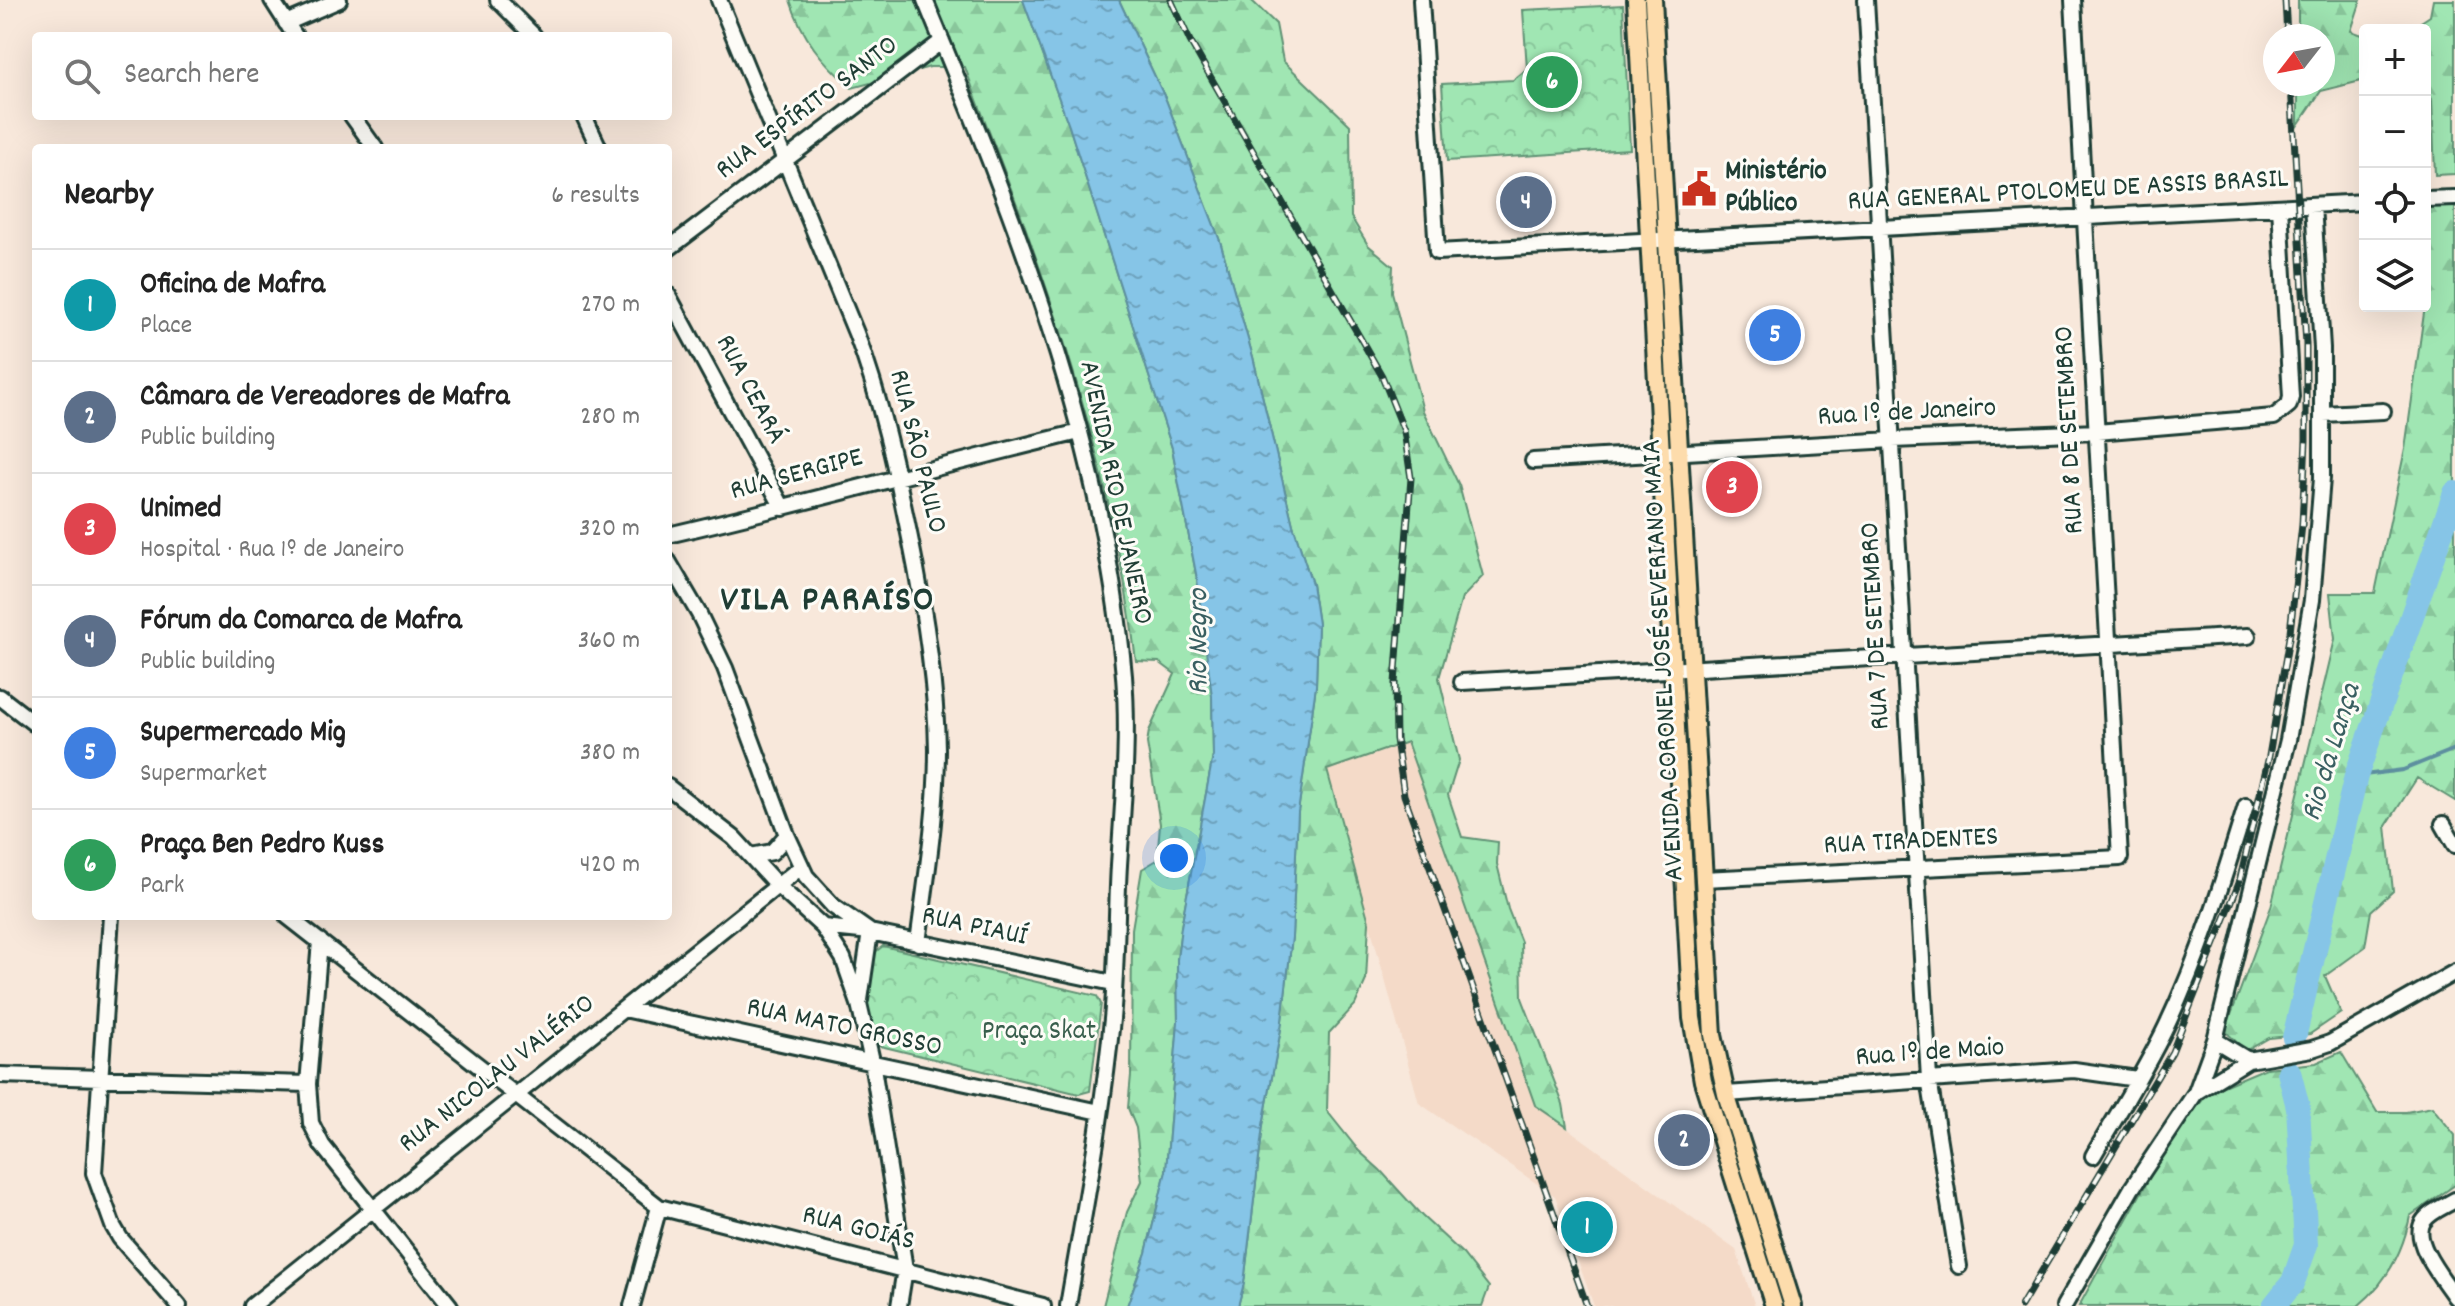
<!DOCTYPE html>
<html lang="en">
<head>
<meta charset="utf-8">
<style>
  body { margin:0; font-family:Dekko,sans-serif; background:#f6f6f6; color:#222 }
  .controls { position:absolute; right:24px; top:24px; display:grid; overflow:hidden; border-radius:8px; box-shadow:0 8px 32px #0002 }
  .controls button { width:72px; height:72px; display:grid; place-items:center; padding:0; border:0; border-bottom:2px solid #e0e0e0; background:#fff; color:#222; font:40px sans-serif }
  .compass { position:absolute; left:2263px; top:24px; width:72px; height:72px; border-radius:50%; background:#fff; box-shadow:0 8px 32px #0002; rotate:239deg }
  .you { position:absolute; left:1174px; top:858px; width:28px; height:28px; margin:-20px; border:6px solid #fff; border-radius:50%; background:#1a73e8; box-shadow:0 0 0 12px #1a73e833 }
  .badge { display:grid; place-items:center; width:52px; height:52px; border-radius:50%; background:#2563eb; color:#fff; font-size:26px; font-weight:700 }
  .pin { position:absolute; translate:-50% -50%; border:4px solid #fff; box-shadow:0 2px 8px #0006 }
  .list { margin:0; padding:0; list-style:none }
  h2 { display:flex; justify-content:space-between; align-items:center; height:104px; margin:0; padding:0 32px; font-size:34px }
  h2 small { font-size:26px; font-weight:400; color:#767676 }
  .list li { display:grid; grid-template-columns:52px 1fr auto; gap:24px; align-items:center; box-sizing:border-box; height:112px; padding:0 32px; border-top:2px solid #e0e0e0 }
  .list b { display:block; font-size:30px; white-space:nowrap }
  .list p { margin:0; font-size:26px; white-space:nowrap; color:#767676 }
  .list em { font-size:26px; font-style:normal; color:#767676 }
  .icon { flex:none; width:44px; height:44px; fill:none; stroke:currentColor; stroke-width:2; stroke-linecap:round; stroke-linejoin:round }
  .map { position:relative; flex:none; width:2455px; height:1306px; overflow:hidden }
  .search { position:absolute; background:#fff; box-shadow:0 8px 32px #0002; left:32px; top:32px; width:640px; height:88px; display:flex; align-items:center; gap:20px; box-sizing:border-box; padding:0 28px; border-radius:8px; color:#767676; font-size:30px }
  .panel { position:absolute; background:#fff; box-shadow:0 8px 32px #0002; left:32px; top:144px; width:640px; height:776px; border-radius:8px }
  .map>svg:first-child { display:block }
  .built { fill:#f4dac8 }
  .forest { fill:url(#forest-firs); stroke:#609274; stroke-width:2 }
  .park { fill:url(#park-crowns); stroke:#609274; stroke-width:2 }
  .water { fill:url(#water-ripples); stroke:#5d8f9f; stroke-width:2 }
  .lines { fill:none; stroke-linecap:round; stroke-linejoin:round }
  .stream { stroke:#5d8f9f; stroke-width:4 }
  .river { stroke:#86c5e7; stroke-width:24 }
  .minor-casing { stroke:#1f3d34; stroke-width:20 }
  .major-casing { stroke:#1f3d34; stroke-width:22 }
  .minor { stroke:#fdfcf7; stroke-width:14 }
  .major { stroke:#fddcac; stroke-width:16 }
  .rail-casing { stroke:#1f3d34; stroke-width:7 }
  .rail { stroke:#fdfcf7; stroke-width:4; stroke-dasharray:12; stroke-linecap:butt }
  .labels { text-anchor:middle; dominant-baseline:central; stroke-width:6; stroke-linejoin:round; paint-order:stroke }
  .street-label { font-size:28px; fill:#1f3d34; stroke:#fdfcf7 }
  .poi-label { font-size:28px; font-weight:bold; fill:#1f3d34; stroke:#fdfcf7; text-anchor:start }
  .park-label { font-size:28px; fill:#395f4d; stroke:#fdfcf7 }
  .water-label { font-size:30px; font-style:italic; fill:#395f61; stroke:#fdfcf7 }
  .district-label { font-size:36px; font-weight:bold; letter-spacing:2px; fill:#1f3d34; stroke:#fdfcf7 }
</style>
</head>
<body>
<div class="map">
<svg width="2455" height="1306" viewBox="0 0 2455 1306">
  <defs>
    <pattern id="forest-firs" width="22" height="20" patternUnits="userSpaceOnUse" patternTransform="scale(2)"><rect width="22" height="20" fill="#a0e6b3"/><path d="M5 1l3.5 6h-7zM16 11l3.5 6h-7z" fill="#89c69b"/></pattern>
    <pattern id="park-crowns" width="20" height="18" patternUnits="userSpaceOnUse" patternTransform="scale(2)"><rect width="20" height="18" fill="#a0e6b3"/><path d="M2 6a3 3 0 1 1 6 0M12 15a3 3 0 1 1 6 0" fill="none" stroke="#89c69b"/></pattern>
    <pattern id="water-ripples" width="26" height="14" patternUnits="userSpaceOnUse" patternTransform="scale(2)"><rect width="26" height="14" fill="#86c5e7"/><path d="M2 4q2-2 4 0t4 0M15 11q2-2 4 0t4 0" fill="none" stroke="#6da1bc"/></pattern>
  </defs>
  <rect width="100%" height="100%" fill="#f8e8db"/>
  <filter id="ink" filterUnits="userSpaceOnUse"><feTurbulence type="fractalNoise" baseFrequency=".0125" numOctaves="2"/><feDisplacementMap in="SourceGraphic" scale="16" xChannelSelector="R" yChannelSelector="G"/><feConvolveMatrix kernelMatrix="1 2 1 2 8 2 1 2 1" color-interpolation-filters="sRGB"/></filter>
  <g filter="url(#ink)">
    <path class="built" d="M1407 742 1535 1105 1736 1250 1755 1306H1594L1555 1196 1419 1103 1327 770Z"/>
    <path class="forest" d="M790 0H1023L1069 126 1172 448 1197 579 1212 696 1213 756 1181 927 1177 960 1178 1022 1166 1171 1146 1253 1127 1306H1103L1127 1212 1142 1181 1136 1128 1128 1108 1131 1075 1132 929 1142 869 1157 860 1160 824 1147 743 1149 731 1175 674 1159 662 1136 661C1119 517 1078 375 1029 238 1009 180 985 124 965 67H930L852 88C822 62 802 38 790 0Z
      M1119 0H1251L1276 24 1283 61 1350 125 1351 217 1368 245 1393 266 1392 292 1423 411 1459 485 1483 576 1462 598 1439 678 1459 760 1448 795 1462 837 1498 842 1497 864 1508 909 1521 942 1522 998 1563 1104 1567 1127 1535 1105 1407 742 1327 770 1369 922 1366 980 1355 1005 1329 1033 1327 1111 1359 1151 1380 1170 1422 1216 1463 1254 1489 1287 1482 1306H1238L1244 1283 1263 1125 1281 1029 1292 937 1298 812 1316 686 1318 624 1312 584 1293 525 1253 357 1220 241 1166 100Z
      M2298 0H2361L2351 31 2365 36V80L2321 91 2298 125V84H2323V36H2298Z
      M2433 0H2455V174L2435 175 2432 99 2425 92V30H2409L2430 16Z
      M2455 205V801L2417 778 2386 826 2393 891 2371 911 2365 947 2325 976 2341 1013 2310 1034 2269 1038 2246 1051 2225 1031 2271 907 2335 639 2330 593H2375L2405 449 2425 306V206Z
      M2341 1052 2377 1112H2406L2432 1107 2455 1135V1185L2410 1216C2403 1253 2387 1282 2358 1306H2079L2168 1144 2209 1092 2266 1068 2316 1063Z"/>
    <path class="park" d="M1623 5 1630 149 1447 161 1442 84 1513 80 1527 69 1523 10Z
      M883 946 1097 996 1101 1004 1090 1091 1079 1094 868 1043 862 1038 874 953Z"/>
    <path class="water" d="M1023 0H1119L1166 100 1220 241 1253 357 1293 525 1312 584 1318 624 1316 686 1298 812 1292 937 1281 1029 1263 1125 1244 1283 1238 1306H1127L1146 1253 1166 1171 1178 1022 1177 960 1181 927 1213 756 1212 696 1197 579 1172 448 1069 126Z"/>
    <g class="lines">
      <path class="stream" d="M2356 776 2403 770 2455 749"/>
      <path class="river" d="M2294 1038 2356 776 2455 493
        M2274 1306 2293 1282 2306 1245 2298 1107 2289 1072"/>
      <g class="minor-casing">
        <path id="minor" d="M272 0 295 36
          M498 0 534 36
          M719 0 856 333C881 399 896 469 910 538 924 607 936 679 937 749 937 814 926 879 918 943
          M925 0C1015 218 1103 439 1124 676 1129 739 1123 802 1119 865 1116 916 1117 968 1112 1019 1103 1115 1084 1211 1068 1306
          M1421 0 1437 252 2365 202
          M1866 0 1929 1079 1959 1266
          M286 23 339 0
          M352 116 375 148
          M584 116 599 148
          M2425 199 2455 198
          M668 249 942 41
          M668 295 783 508
          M2323 414 2383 411
          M1533 461 1892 440 2097 432 2274 417 2289 405 2291 397 2280 207
          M668 535C806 503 942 465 1080 432
          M668 561 699 614 725 668 787 835 806 876 833 906 870 932 860 1000
          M1462 682 2248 636
          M0 697 36 725
          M668 787 734 838 778 886 823 927 843 958 859 1004 872 1061 905 1269 899 1306
          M2443 824 2455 845
          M751 856 772 852 787 835
          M1703 879 2120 858 2073 0
          M111 916 94 1173 113 1226 120 1238 179 1306
          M287 916 659 1207 1043 1306
          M823 927 870 932 1113 983
          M320 941 308 1084 311 1123 322 1145 450 1306
          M624 1009 1100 1112
          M2215 1040 2248 1060
          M0 1075 308 1084
          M2196 1092 2248 1060 2312 1049 2330 1043 2455 972
          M1726 1094 2074 1070 2137 1079
          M2093 1156C2118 1113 2145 1071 2166 1027 2200 956 2223 881 2246 806
          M2455 1200C2445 1206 2429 1212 2423 1222 2411 1242 2444 1280 2455 1297
          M252 1306 801 867
          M632 1306 659 1207
          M2064 1306 2132 1188 2196 1092 2215 1040 2288 740 2312 600 2322 478V348L2313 205"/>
      </g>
      <g class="major-casing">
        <path id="major" d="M1636 0 1692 1018 1703 1081 1774 1306
          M1653 0 1713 1035 1726 1094 1793 1306"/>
      </g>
      <use href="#minor" class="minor"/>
      <use href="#major" class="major"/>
      <g class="rail-casing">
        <path id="rail" d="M1171 0 1190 41 1382 376 1404 431 1411 478 1395 683 1396 739 1404 795 1587 1306
          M2285 0 2287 36
          M2021 1306 2172 1052 2239 883 2269 756 2290 632 2302 525 2306 440V344L2291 84"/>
      </g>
      <use href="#rail" class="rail"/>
    </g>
  </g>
  <defs>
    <g id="civic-bare" transform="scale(2.76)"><path d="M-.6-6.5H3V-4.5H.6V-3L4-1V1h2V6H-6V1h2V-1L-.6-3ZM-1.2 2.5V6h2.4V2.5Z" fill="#c8321e" stroke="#fdfcf7" stroke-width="2.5" paint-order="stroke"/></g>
  </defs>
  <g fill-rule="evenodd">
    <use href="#civic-bare" x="1699" y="189"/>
  </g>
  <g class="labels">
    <g class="street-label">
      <text transform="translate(808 109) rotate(-37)">RUA ESPÍRITO SANTO</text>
      <text transform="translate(2068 192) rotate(-3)">RUA GENERAL PTOLOMEU DE ASSIS BRASIL</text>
      <text transform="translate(749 390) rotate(62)">RUA CEARÁ</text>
      <text transform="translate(1907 414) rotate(-3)">Rua 1º de Janeiro</text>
      <text transform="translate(2071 430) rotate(-93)">RUA 8 DE SETEMBRO</text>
      <text transform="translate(916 452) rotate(76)">RUA SÃO PAULO</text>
      <text transform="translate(797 476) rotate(-15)">RUA SERGIPE</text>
      <text transform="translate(1114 493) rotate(78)">AVENIDA RIO DE JANEIRO</text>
      <text transform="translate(1877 626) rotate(-93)">RUA 7 DE SETEMBRO</text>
      <text transform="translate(1665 660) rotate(-93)">AVENIDA CORONEL JOSÉ SEVERIANO MAIA</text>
      <text transform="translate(1911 843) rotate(-3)">RUA TIRADENTES</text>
      <text transform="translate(974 928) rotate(12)">RUA PIAUÍ</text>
      <text transform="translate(844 1029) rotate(12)">RUA MATO GROSSO</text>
      <text transform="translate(1930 1054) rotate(-4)">Rua 1º de Maio</text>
      <text transform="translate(498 1075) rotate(-38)">RUA NICOLAU VALÉRIO</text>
      <text transform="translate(858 1230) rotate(14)">RUA GOIÁS</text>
    </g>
    <g class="poi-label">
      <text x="1725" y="173">Ministério<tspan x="1725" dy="32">Público</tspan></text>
    </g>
    <g class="park-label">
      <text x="1039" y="1033">Praça Skat</text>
    </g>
    <g class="water-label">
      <text transform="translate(1200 642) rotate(-90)">Rio Negro</text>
      <text transform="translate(2333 753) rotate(-73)">Rio da Lança</text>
    </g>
    <g class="district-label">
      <text x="828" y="602">VILA PARAÍSO</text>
    </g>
  </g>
</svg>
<div class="controls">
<button>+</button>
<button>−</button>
<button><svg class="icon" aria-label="locate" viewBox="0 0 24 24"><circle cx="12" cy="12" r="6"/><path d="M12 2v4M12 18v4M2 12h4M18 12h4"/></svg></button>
<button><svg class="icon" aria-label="layers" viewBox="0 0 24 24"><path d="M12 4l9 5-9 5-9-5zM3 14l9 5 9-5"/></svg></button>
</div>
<svg class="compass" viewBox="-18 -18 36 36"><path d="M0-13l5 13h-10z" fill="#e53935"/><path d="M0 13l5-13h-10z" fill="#767676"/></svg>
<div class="you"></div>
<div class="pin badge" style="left:1587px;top:1227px;background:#0f9aa8">1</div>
<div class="pin badge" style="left:1684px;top:1140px;background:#5c6f8a">2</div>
<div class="pin badge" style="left:1732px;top:487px;background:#e0444e">3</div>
<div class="pin badge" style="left:1526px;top:202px;background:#5c6f8a">4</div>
<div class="pin badge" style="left:1775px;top:335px;background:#3f7fe0">5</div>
<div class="pin badge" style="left:1552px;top:82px;background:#2e9e5b">6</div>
<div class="search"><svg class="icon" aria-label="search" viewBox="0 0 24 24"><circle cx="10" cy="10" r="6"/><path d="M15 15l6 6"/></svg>Search here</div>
<section class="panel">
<h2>Nearby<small>6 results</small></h2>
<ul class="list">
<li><span class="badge" style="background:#0f9aa8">1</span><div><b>Oficina de Mafra</b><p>Place</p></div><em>270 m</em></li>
<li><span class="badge" style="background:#5c6f8a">2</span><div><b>Câmara de Vereadores de Mafra</b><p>Public building</p></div><em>280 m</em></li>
<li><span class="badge" style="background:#e0444e">3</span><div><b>Unimed</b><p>Hospital · Rua 1º de Janeiro</p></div><em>320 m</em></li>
<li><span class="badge" style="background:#5c6f8a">4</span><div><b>Fórum da Comarca de Mafra</b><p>Public building</p></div><em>360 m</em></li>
<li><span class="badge" style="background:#3f7fe0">5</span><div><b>Supermercado Mig</b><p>Supermarket</p></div><em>380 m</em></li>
<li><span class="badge" style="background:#2e9e5b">6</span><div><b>Praça Ben Pedro Kuss</b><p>Park</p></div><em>420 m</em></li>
</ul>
</section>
</div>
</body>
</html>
